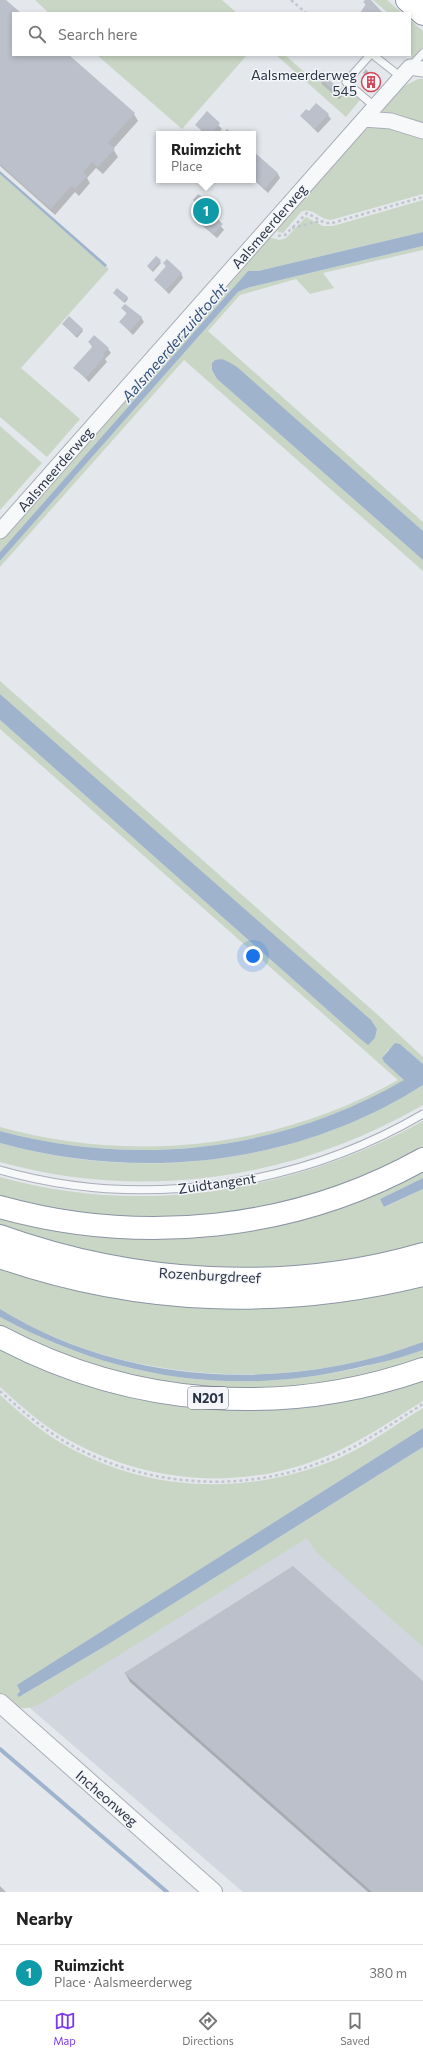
<!DOCTYPE html>
<html lang="en">
<head>
<meta charset="utf-8">
<style>
  body { margin:0; font-family:Commissioner,sans-serif; background:#f2f2f2; color:#222 }
  .you { position:absolute; left:253px; top:956px; width:14px; height:14px; margin:-10px; border:3px solid #fff; border-radius:50%; background:#1a73e8; box-shadow:0 0 0 6px #1a73e833 }
  .badge { display:grid; place-items:center; width:26px; height:26px; border-radius:50%; background:#7c3aed; color:#fff; font-size:13px; font-weight:700 }
  .pin { position:absolute; translate:-50% -50%; border:2px solid #fff; box-shadow:0 1px 4px #0006 }
  .popup { position:absolute; left:156px; top:131px; width:100px; height:52px; box-sizing:border-box; display:grid; place-content:center; border-radius:0px; background:#fff; filter:drop-shadow(0 1px 3px #0005); font-size:13px; white-space:nowrap; color:#767676 }
  .popup b { font-size:15px; color:#222 }
  .popup::after { content:''; position:absolute; left:50%; top:100%; margin-left:-8px; border:8px solid transparent; border-top-color:#fff }
  .list { margin:0; padding:0; list-style:none }
  h2 { display:flex; justify-content:space-between; align-items:center; height:52px; margin:0; padding:0 16px; font-size:17px }
  h2 small { font-size:13px; font-weight:400; color:#767676 }
  .list li { display:grid; grid-template-columns:26px 1fr auto; gap:12px; align-items:center; box-sizing:border-box; height:56px; padding:0 16px; border-top:1px solid #e0e0e0 }
  .list b { display:block; font-size:15px; white-space:nowrap }
  .list p { margin:0; font-size:13px; white-space:nowrap; color:#767676 }
  .list em { font-size:13px; font-style:normal; color:#767676 }
  .icon { flex:none; width:22px; height:22px; fill:none; stroke:currentColor; stroke-width:2; stroke-linecap:round; stroke-linejoin:round }
  .map { position:relative; flex:none; width:423px; height:1892px; overflow:hidden }
  .search { position:absolute; background:#fff; box-shadow:0 2px 6px #0003; left:12px; right:12px; top:12px; height:44px; display:flex; align-items:center; gap:10px; box-sizing:border-box; padding:0 14px; border-radius:0px; color:#767676; font-size:15px }
  .sheet { height:108px; background:#fff }
  nav { display:flex; justify-content:space-around; align-items:center; box-sizing:border-box; height:56px; border-top:1px solid #e0e0e0; background:#fff; font-size:11px; color:#767676 }
  nav a { display:grid; justify-items:center; gap:2px }
  nav .on { color:#7c3aed }
  .map>svg:first-child { display:block }
  .built { fill:#d2d6de }
  .green { fill:#c9d6c5 }
  .water { fill:#9fb4cc }
  .shadow { fill:#0003 }
  .lines { fill:none; stroke-linecap:round; stroke-linejoin:round }
  .stream { stroke:#9fb4cc; stroke-width:4 }
  .building { fill:#bbc0ca }
  .service-casing { stroke:#a9aeb7; stroke-width:9 }
  .minor-casing { stroke:#a9aeb7; stroke-width:17 }
  .tertiary-casing { stroke:#a9aeb7; stroke-width:20 }
  .trunk-casing { stroke:#8b94a3; stroke-width:24 }
  .path { stroke:#c2c5cb; stroke-width:2.5; stroke-dasharray:3 3; stroke-linecap:butt }
  .service { stroke:#f7f8fa; stroke-width:7 }
  .minor { stroke:#f7f8fa; stroke-width:15 }
  .tertiary { stroke:#f7f8fa; stroke-width:18 }
  .trunk { stroke:#fff; stroke-width:22 }
  .labels { text-anchor:middle; dominant-baseline:central; stroke-width:3; stroke-linejoin:round; paint-order:stroke }
  .shield { fill:#f4f6f9; stroke:#676e7b; stroke-width:1 }
  .shield-label { font-size:13px; font-weight:bold; fill:#2b3445 }
  .poi-label { font-size:14px; fill:#2b3445; stroke:#f4f6f9; text-anchor:end }
  .street-label { font-size:14px; fill:#2b3445; stroke:#f4f6f9 }
  .water-label { font-size:15px; font-style:italic; fill:#34527a; stroke:#f4f6f9 }
</style>
</head>
<body>
<div class="map">
<svg width="423" height="1892" viewBox="0 0 423 1892">
  <rect width="100%" height="100%" fill="#e4e7ec"/>
  <path class="built" d="M423 1447V1892H243L23 1702 28 1692 107 1645Z"/>
  <path class="green" d="M35 0H222L237 13H49Z
    M373 0H387L402 13H388Z
    M410 20 423 31V48L411 59Z
    M97 55H247L182 129Z
    M276 55H285L311 78 313 76 335 95 343 86 360 100 346 117Z
    M418 79H423V123H419L391 113 378 112 402 87Z
    M373 126C391 124 406 137 423 138V194L331 220C319 220 313 206 301 212L283 233 278 232 276 228 362 131Z
    M0 174 109 269 21 368 80 419 47 457 0 417Z
    M423 200V232L258 271H248L0 552V540L267 237 280 240 286 238 306 217 323 226H333Z
    M423 246V250L323 273 334 288 310 294 296 279 240 295 208 331 423 522V531L229 362 222 359 212 363V370L217 379 423 560V571L184 360 0 567V561L238 292 247 288Z
    M0 426 42 463 0 510Z
    M0 681 379 1016 423 1057V1064L400 1044 388 1050 382 1058 384 1062 405 1080C282 1151 136 1168 0 1131V1127C133 1164 278 1148 398 1080L0 729V720L358 1037 375 1038 377 1029 373 1023 0 694Z
    M423 1085V1105C296 1179 143 1202 0 1162V1143C141 1183 299 1164 423 1085Z
    M423 1121V1155L314 1201 159 1224 0 1203V1177C142 1217 295 1192 423 1121Z
    M423 1164V1178L380 1199 385 1207 423 1189V1246L369 1259 257 1271 118 1260 0 1228V1211L186 1231Z
    M0 1264 423 1282V1342C289 1393 123 1385 0 1309Z
    M0 1317C138 1392 275 1399 423 1350V1365L334 1389 159 1388 0 1333Z
    M0 1342 170 1399 423 1373V1401C392 1420 362 1441 329 1455 244 1492 147 1484 67 1439 42 1425 21 1406 0 1387Z
    M0 1395C15 1408 30 1422 47 1434 133 1492 242 1499 337 1459 367 1446 395 1425 423 1408V1428L18 1685 20 1691 17 1695H23L107 1645 423 1447V1647L316 1552 307 1538 42 1703C20 1713 17 1708 0 1693Z"/>
  <path class="water" d="M0 171 107 265 105 267 0 174Z
    M423 232V246L247 288 238 292 0 561V552L248 271H258Z
    M222 359 229 362 237 367 423 531V560L217 379 212 370V363L215 360Z
    M0 694 371 1020 377 1029 375 1038 368 1045 358 1037 0 720Z
    M395 1043 400 1044 423 1064V1085C298 1165 141 1182 0 1143V1131C136 1168 282 1151 404 1080L384 1062 382 1058Z
    M423 1178V1189L384 1207 380 1199Z
    M0 1309C124 1386 288 1393 423 1342V1350C401 1358 379 1363 356 1368 230 1397 113 1378 0 1317Z
    M423 1428V1447L107 1645 19 1697 17 1695 20 1691 17 1685Z"/>
  <path class="shadow" d="M0 0H5L20 13H13V55H67L134 114 138 121 113 149 118 157 103 174 96 168 87 178 90 183 79 196 75 192 55 215 0 166Z
    M366 0H369L382 13H361L366 5 364 2Z
    M366 69 370 74 366 77 363 73Z
    M317 75 337 87 342 96 339 99 322 84Z
    M207 113 222 129 217 134H204L197 125Z
    M328 115 331 119 318 133 301 116Z
    M227 129 233 134H223Z
    M253 152 278 174 280 178 268 193 253 179Z
    M194 200 210 204 213 208 209 212 224 230 217 238 203 226 200 222 206 216 200 210Z
    M160 261 161 263 153 272 149 268 148 266Z
    M164 263 181 273 183 278 169 294 155 280 167 267Z
    M114 293 127 297 128 299 125 303Z
    M122 308 141 317 144 322 133 335 120 322 127 314Z
    M63 324 82 329 83 331 77 338Z
    M89 342 108 349 111 353 105 359 107 362 89 382 75 368 93 348Z
    M125 1673 423 1682V1892H368L130 1682Z
    M0 1886 6 1892H0Z"/>
  <g class="lines">
    <path class="stream" d="M0 1749 167 1892"/>
  </g>
  <path class="building" d="M0 0H6L21 13H13V55H69L135 113 108 143 115 149 98 167 92 162 83 172 87 176 75 189 71 186 51 209 0 164Z
    M365 0H371L382 12 360 13 366 4 363 2Z
    M319 71 337 87 334 91 316 75Z
    M316 103 329 114 315 129 300 116 306 109 309 111Z
    M207 111 220 123 211 134H206L195 125Z
    M253 151 278 173 265 189 253 177Z
    M198 194 211 203 206 208 223 224 214 234 199 222 206 214 196 206 198 204 193 200Z
    M156 256 161 260 152 270 147 266Z
    M167 259 182 273 166 290 154 280 166 266 163 263Z
    M117 288 128 297 123 302 113 293Z
    M125 304 142 317 130 331 119 322 127 313 121 308Z
    M69 316 83 329 76 336 62 324Z
    M94 335 109 348 103 354 105 356 86 378 73 368 93 346 88 342Z
    M293 1566 423 1681V1892H372L124 1673Z"/>
  <g class="lines">
    <g class="service-casing">
      <path id="service" d="M370 55 346 82 374 106
        M373 55 401 77
        M411 66 423 53
        M0 1170C141 1210 297 1188 423 1114"/>
    </g>
    <g class="minor-casing">
      <path id="minor" d="M364 119 391 121 423 131
        M0 531 410 67 423 69"/>
    </g>
    <g class="tertiary-casing">
      <path id="tertiary" d="M0 1703 213 1892"/>
    </g>
    <g class="trunk-casing">
      <path id="trunk" d="M407 0 423 14
        M0 1207C141 1246 294 1231 423 1159
        M0 1236C134 1284 285 1294 423 1254
        M0 1257C138 1305 282 1310 423 1275
        M0 1337C132 1407 283 1418 423 1369"/>
    </g>
    <path class="path" d="M291 0 306 13
      M292 228 320 221
      M278 236 285 235 307 213 325 223H332L423 197
      M0 1391C19 1408 38 1425 59 1438 143 1490 251 1496 340 1454 369 1440 396 1421 423 1404"/>
    <use href="#service" class="service"/>
    <use href="#minor" class="minor"/>
    <use href="#tertiary" class="tertiary"/>
    <use href="#trunk" class="trunk"/>
  </g>
  <defs>
    <g id="building-ring" transform="scale(1)"><circle r="9.5" fill="#f4f6f9" stroke="#d1495b" stroke-width="1.5"/><path d="M-4-6H4V6H1V3H-1V6H-4ZM-2.5-4.3h1.7v1.8h-1.7ZM.8-4.3h1.7v1.8H.8ZM-2.5-1h1.7V.8h-1.7ZM.8-1h1.7V.8H.8Z" fill="#d1495b"/></g>
  </defs>
  <g fill-rule="evenodd">
    <use href="#building-ring" x="371" y="82"/>
  </g>
  <g class="labels">
    <rect class="shield" x="188" y="1387" width="40" height="22" rx="3"/>
    <g class="shield-label">
      <text x="208" y="1398">N201</text>
    </g>
    <g class="poi-label">
      <text x="357" y="74">Aalsmeerderweg<tspan x="357" dy="16">545</tspan></text>
    </g>
    <g class="street-label">
      <text transform="translate(269 226) rotate(-49)">Aalsmeerderweg</text>
      <text transform="translate(55 469) rotate(-49)">Aalsmeerderweg</text>
      <text transform="translate(217 1183) rotate(-8)">Zuidtangent</text>
      <text transform="translate(210 1275) rotate(3)">Rozenburgdreef</text>
      <text transform="translate(107 1798) rotate(41)">Incheonweg</text>
    </g>
    <g class="water-label">
      <text transform="translate(174 342) rotate(-49)">Aalsmeerderzuidtocht</text>
    </g>
  </g>
</svg>
<div class="you"></div>
<div class="pin badge" style="left:206px;top:211px;background:#0f9aa8">1</div>
<div class="popup"><b>Ruimzicht</b>Place</div>
<div class="search"><svg class="icon" aria-label="search" viewBox="0 0 24 24"><circle cx="10" cy="10" r="6"/><path d="M15 15l6 6"/></svg>Search here</div>
</div>
<section class="sheet">
<h2>Nearby<small></small></h2>
<ul class="list">
<li><span class="badge" style="background:#0f9aa8">1</span><div><b>Ruimzicht</b><p>Place · Aalsmeerderweg</p></div><em>380 m</em></li>
</ul>
</section>
<nav>
<a class="on"><svg class="icon" aria-label="map" viewBox="0 0 24 24"><path d="M3 6l6-2 6 2 6-2v14l-6 2-6-2-6 2zM9 4v14M15 6v14"/></svg>Map</a>
<a><svg class="icon" aria-label="directions" viewBox="0 0 24 24"><path d="M12 3l9 9-9 9-9-9zM9 14v-3h6M13 9l2 2-2 2"/></svg>Directions</a>
<a><svg class="icon" aria-label="saved" viewBox="0 0 24 24"><path d="M7 4h10v16l-5-4-5 4z"/></svg>Saved</a>
</nav>
</body>
</html>
